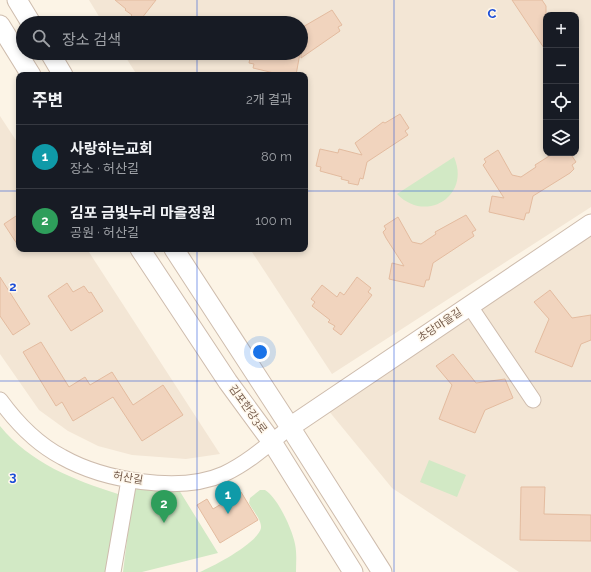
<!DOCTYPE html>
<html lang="ko">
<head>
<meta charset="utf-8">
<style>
  body { margin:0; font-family:Raleway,"Noto Sans KR",sans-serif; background:#242831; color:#f1f3f6 }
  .controls { position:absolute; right:12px; top:12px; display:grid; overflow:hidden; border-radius:8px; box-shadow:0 2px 6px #0003 }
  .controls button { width:36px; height:36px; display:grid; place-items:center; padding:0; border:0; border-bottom:1px solid #363941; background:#171b24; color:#f1f3f6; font:20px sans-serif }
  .you { position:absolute; left:260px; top:352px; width:14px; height:14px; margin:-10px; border:3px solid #fff; border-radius:50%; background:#1a73e8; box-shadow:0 0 0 6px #1a73e833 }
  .badge { display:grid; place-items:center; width:26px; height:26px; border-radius:50%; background:#e3744e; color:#fff; font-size:13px; font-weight:700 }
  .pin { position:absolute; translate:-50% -33px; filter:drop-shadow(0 1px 2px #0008) }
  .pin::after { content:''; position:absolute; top:21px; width:14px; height:12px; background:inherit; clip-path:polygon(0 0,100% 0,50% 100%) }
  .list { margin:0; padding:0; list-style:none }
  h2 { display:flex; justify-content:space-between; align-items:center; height:52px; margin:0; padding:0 16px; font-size:17px }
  h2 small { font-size:13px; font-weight:400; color:#9ea1a6 }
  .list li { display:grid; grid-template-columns:26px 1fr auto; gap:12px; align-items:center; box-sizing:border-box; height:64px; padding:0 16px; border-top:1px solid #363941 }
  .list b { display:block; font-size:15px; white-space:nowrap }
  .list p { margin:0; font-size:13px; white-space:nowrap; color:#9ea1a6 }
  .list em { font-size:13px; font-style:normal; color:#9ea1a6 }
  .icon { flex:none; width:22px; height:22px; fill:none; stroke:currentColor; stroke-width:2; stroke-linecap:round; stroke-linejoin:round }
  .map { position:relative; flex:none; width:591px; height:572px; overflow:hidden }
  .search { position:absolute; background:#171b24; box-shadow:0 2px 6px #0003; left:16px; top:16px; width:292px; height:44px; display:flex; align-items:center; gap:10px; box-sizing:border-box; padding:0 14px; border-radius:22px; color:#9ea1a6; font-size:15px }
  .panel { position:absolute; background:#171b24; box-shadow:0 2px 6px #0003; left:16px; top:72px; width:292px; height:180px; border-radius:8px }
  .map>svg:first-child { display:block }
  .residential { fill:#f3e6d5; fill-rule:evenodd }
  .green { fill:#d2e9c5 }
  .building { fill:#f1d4be; stroke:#e3bb9f }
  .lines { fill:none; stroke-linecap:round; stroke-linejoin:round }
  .minor-casing { stroke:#cebcad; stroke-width:17 }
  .tertiary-casing { stroke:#cebcad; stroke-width:21 }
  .minor { stroke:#fff; stroke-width:15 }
  .tertiary { stroke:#fff; stroke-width:19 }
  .grid { fill:none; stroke:#1d4ed8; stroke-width:1; stroke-opacity:0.55 }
  .labels { text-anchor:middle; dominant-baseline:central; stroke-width:3; stroke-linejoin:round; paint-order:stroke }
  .street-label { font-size:11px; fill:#755b4b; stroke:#fff8ec }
  .grid-label { font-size:13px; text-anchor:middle; font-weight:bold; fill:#1d4ed8; stroke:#fff8ec; stroke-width:3; stroke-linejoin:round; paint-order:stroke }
</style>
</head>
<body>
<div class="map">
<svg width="591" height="572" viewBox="0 0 591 572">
  <rect width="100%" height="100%" fill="#fcf4e6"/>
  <path class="residential" d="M89 0H591V207L332 374 250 249H305V75H137L123 53H301V23H103ZM546 15H576V153H546Z
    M0 116 19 145V249H87L220 454 186 459 132 455 98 446 68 431 39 410 0 354Z
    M591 225V572H519L392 488 328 410Z"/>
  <path class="green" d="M454 157C471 196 426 224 397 194Z
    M0 426C30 463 74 480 118 494L119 497 105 572H0Z
    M429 460 466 475 457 497 420 482Z
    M138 488 179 490 218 553 142 572H123L133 492Z
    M260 490H265C278 498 292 529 295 544 297 553 296 563 296 572H200C214 566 258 543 261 528 262 520 252 510 249 503L250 498Z"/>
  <path class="building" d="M115 0H156L138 23 130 17 132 15 125 10 126 9Z
    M512 0H542L546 6V51Z
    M332 10 342 25 338 27 340 31 301 58V28Z
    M251 53H300L296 75H274V73L253 68 254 64 249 63Z
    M400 114 409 128 405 131 408 135 367 162 363 179 360 178 358 185 348 183 349 181 341 179 342 177 320 171 321 167 316 166 320 149 338 153 339 149 362 155 355 143 383 122 385 123Z
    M498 150 512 175 521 177 536 167 535 165 554 153H570L576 162 572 165 574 169 570 173 533 196 529 213H526L524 220 489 212 492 196 504 198 483 165 486 162 484 159Z
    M19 214V247L4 224Z
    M466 215 476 230 472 232 474 236 433 263 429 280H426L424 287 389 279 392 263 404 266 386 238 383 232 386 229 384 226 398 217 412 242 421 244 436 234 435 232Z
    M0 277 30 324 13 335 0 316Z
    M357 277 371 288 368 292 372 295 341 335 333 329 335 326 328 322 330 320 312 306 315 302 311 299 322 285 337 297 340 292 344 295Z
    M67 283 73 292 84 286 89 293 91 292 103 311 71 331 48 296Z
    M550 290 572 318 591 315V340L581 344 572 367 535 352 549 319 534 302Z
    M41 342 69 387 85 377 90 385 112 372 133 405 163 385 183 415 142 441 113 397 73 421 62 402 56 406 23 352Z
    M453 354 476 383 505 379 513 398 485 410 475 433 439 419 452 385 436 366Z
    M521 487H545L544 514 591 515V541L520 540Z
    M241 492 258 520 220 543 197 505 207 499 213 509Z"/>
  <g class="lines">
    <g class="minor-casing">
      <path id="minor" d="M469 305 533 400
        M0 400C16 422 37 444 62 457 103 480 179 494 224 474 248 463 270 443 290 427
        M113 572 129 480"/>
    </g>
    <g class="tertiary-casing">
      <path id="tertiary" d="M17 0 31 23
        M0 25 31 75
        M50 53 63 75
        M140 249 228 382 272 442 353 572
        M174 249 290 427 382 572
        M290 427 591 224"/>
    </g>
    <use href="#minor" class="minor"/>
    <use href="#tertiary" class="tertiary"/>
  </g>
  <path class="grid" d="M197 0V23M394 0V572M197 53V75M0 191H19M305 191H591M197 249V572M0 381H591"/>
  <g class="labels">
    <g class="street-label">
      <text transform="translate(440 325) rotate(-34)">초당마을길</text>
      <text transform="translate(248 409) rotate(54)">김포한강3로</text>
      <text transform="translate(128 478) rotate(9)">허산길</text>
    </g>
  </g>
  <g class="grid-label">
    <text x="492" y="18">C</text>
    <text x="13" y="291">2</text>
    <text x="13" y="481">3</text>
  </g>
</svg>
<div class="controls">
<button>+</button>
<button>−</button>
<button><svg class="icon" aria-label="locate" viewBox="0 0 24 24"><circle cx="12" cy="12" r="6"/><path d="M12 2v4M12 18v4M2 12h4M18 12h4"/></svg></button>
<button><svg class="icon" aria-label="layers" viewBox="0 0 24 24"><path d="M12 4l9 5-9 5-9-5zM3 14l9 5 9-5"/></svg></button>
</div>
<div class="you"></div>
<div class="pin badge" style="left:228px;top:514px;background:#0f9aa8">1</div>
<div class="pin badge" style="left:164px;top:523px;background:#2e9e5b">2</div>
<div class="search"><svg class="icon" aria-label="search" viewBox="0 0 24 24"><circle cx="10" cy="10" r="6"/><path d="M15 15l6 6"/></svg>장소 검색</div>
<section class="panel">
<h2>주변<small>2개 결과</small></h2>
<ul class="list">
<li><span class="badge" style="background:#0f9aa8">1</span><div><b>사랑하는교회</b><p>장소 · 허산길</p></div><em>80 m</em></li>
<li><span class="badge" style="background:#2e9e5b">2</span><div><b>김포 금빛누리 마을정원</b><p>공원 · 허산길</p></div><em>100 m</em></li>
</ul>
</section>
</div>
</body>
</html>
